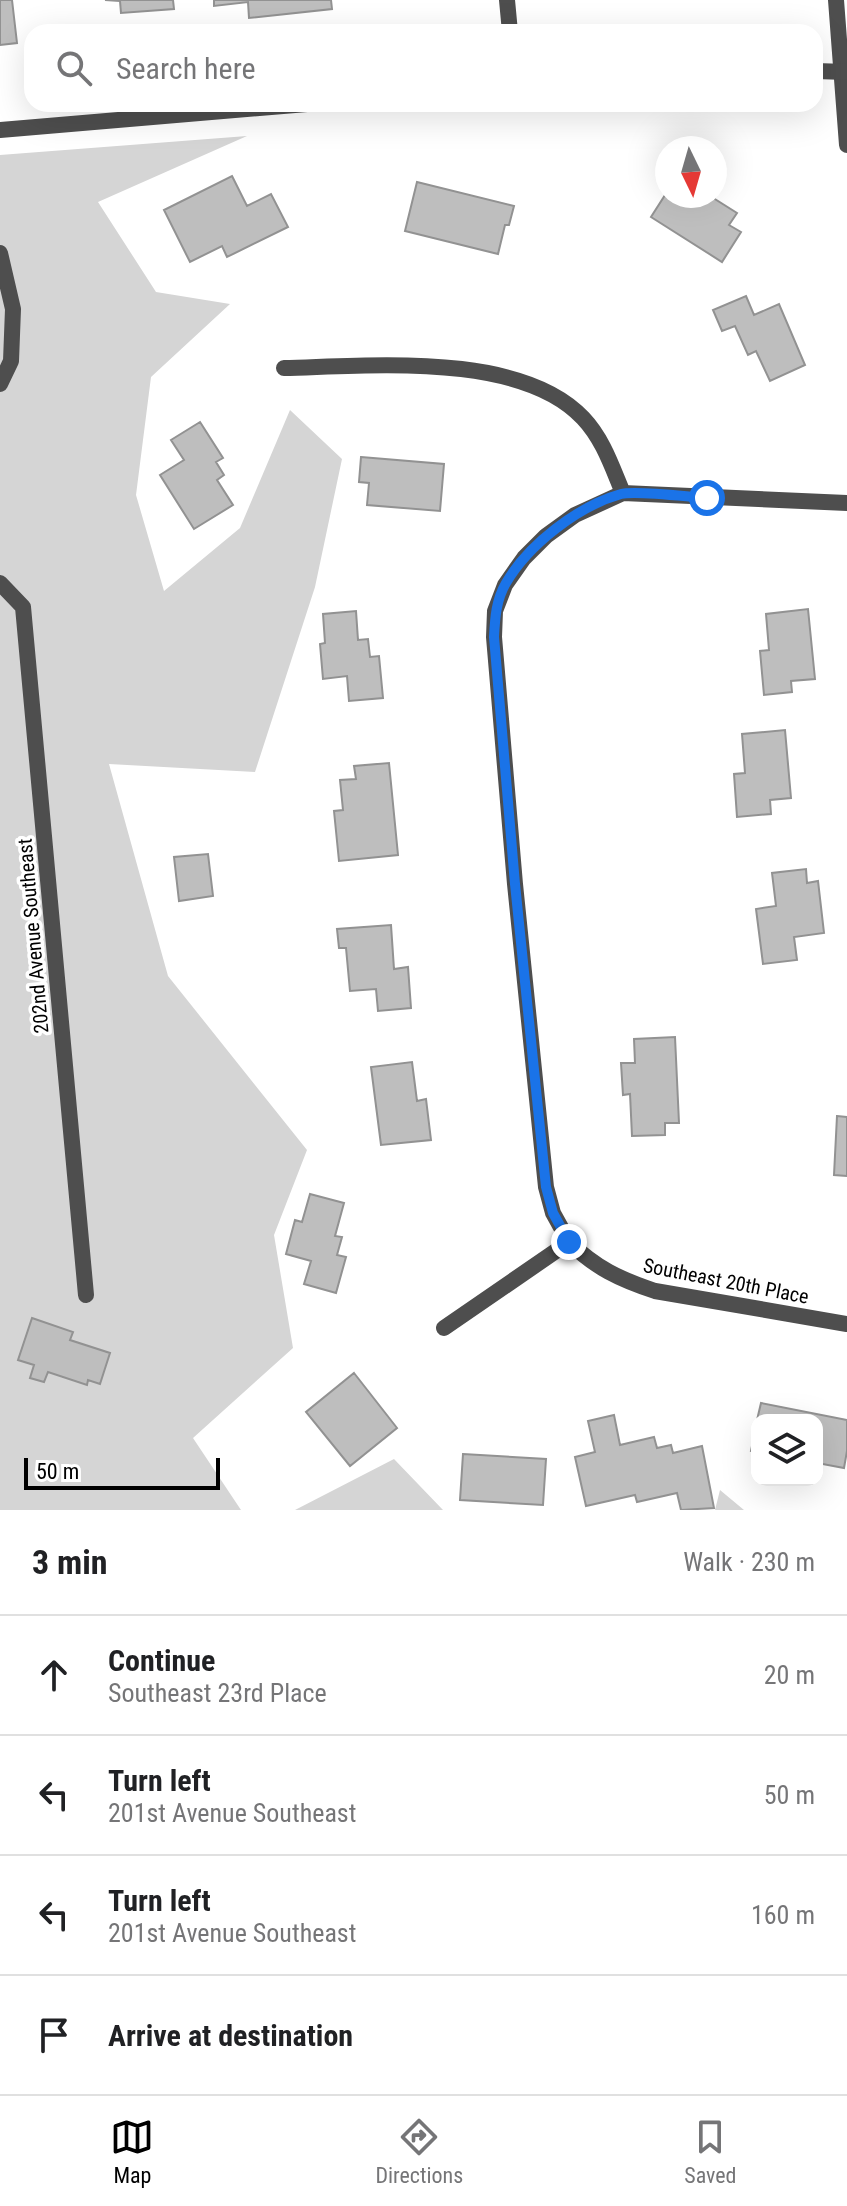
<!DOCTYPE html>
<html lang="en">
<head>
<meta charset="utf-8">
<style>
  body { margin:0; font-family:"Roboto Condensed",sans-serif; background:#f2f2f2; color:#202124 }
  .controls { position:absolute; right:24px; bottom:24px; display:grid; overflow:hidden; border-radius:16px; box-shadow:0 8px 32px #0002 }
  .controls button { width:72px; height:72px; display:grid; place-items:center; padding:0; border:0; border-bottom:2px solid #e0e0e0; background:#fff; color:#202124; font:40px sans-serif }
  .compass { position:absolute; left:655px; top:136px; width:72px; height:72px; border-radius:50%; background:#fff; box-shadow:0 8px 32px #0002; rotate:175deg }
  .scale { position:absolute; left:24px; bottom:20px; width:196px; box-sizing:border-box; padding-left:8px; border:4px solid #000; border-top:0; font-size:22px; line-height:28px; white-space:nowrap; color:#000; -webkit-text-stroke:6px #fff; paint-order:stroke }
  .stop { position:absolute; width:24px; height:24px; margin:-18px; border:6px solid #1a73e8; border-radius:50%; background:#fff }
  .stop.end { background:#1a73e8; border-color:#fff; box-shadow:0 2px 8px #0008 }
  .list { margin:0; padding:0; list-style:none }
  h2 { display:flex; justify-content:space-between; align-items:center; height:104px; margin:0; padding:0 32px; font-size:34px }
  h2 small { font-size:26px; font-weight:400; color:#757577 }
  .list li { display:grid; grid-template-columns:52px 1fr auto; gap:24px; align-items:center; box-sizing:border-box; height:120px; padding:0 32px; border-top:2px solid #e0e0e0 }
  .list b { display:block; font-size:30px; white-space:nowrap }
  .list p { margin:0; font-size:26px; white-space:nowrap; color:#757577 }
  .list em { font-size:26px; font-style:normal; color:#757577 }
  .icon { flex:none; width:44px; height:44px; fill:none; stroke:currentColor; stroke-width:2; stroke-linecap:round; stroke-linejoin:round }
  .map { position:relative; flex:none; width:847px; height:1510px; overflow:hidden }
  .search { position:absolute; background:#fff; box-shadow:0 8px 32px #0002; left:24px; right:24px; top:24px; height:88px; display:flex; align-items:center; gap:20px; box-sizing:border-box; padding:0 28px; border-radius:24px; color:#757577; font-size:30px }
  .sheet { height:584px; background:#fff }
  nav { display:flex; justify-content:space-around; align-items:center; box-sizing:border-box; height:112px; border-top:2px solid #e0e0e0; background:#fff; font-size:22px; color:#757577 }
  nav a { display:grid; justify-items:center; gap:4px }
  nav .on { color:#000 }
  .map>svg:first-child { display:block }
  .green { fill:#d5d5d5 }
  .building { fill:#bebebe; stroke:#929292; stroke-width:2 }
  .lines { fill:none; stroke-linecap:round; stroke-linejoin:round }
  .minor { stroke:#4e4e4e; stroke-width:16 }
  .tertiary { stroke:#4e4e4e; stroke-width:16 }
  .route { stroke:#1a73e8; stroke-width:10 }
  .labels { text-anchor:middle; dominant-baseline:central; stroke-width:7; stroke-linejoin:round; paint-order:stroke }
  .street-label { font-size:20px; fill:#000; stroke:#fff }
</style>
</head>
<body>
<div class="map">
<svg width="847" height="1510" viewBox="0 0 847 1510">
  <rect width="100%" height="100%" fill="#fff"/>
  <path class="green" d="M247 136 98 202 156 292 230 304 151 377 136 495 164 591 240 528 290 410 342 459 315 587 255 772 109 764 168 976 307 1150 274 1235 293 1348 193 1438 241 1510H0V155Z
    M394 1459 443 1510H295Z
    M720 1490 744 1510H715Z"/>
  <path class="building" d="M0 0H12L17 43 0 45Z
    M105 0H173L174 9 121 13 120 1Z
    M214 0H331L332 9 249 18 248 2 214 6Z
    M232 176 247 206 271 194 288 227 227 257 222 246 190 262 164 210Z
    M417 182 514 206 509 225H505L498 254 405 231Z
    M667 192V196H710L737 213 729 225 741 232 722 262 651 217Z
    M746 296 754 315 779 304 805 365 770 381 756 351 748 355 735 326 722 331 713 310Z
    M200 422 223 458 216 462 224 475 217 480 233 505 194 529 160 475 184 460 171 440Z
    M361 457 444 464 440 511 367 505 369 483 359 482Z
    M808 609 815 679 791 681 792 692 764 695 760 651 769 650 766 614Z
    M356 611 358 640 368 639 370 657 379 656 383 698 349 701 347 676 323 679 320 644 325 643 323 614Z
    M785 730 791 798 770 800 771 814 737 817 734 774 745 773 742 734Z
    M389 763 398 855 339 861 334 811 343 810 340 780 356 779 354 766Z
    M208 854 213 896 179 901 174 857Z
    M806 869 807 883 818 881 824 933 794 937 797 960 763 964 756 909 776 906 772 873Z
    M391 925 394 969 408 967 411 1008 378 1011 376 989 350 991 346 948H339L337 929Z
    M675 1037 679 1123H665V1135L632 1136 630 1094 623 1095 621 1063H635L634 1039Z
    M412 1062 417 1101 426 1099 431 1140 381 1145 371 1067Z
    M837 1116 847 1117V1176L834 1175Z
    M310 1194 344 1203 335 1236 342 1237 337 1255 346 1257 336 1293 304 1284 311 1261 286 1254 295 1220 302 1222Z
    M32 1318 73 1332 70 1340 110 1353 100 1384 88 1380 87 1385 48 1372 44 1382 30 1378 34 1365 18 1360Z
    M354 1373 397 1428 350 1466 306 1412Z
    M761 1403 847 1420V1451L844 1468 817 1463V1420H757Z
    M614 1415 620 1445 654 1437 657 1448 671 1445 673 1453 702 1446 714 1508 681 1510 677 1493 637 1502 635 1495 586 1506 575 1457 595 1452 588 1421Z
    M757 1422V1452L751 1451Z
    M463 1454 546 1459 543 1505 460 1500Z"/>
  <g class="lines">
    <path class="minor" d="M507 0 510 32
      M836 0 847 145
      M0 253 13 309 11 361 0 384
      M284 368C369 366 520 351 583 418 603 439 612 467 623 493
      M0 583 23 607 86 1295
      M569 1242 553 1213 546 1187 515 884 494 637 495 611 505 585 524 558 546 536 575 515 623 493 847 503
      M444 1328 569 1242C596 1268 619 1279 655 1291L847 1324"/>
    <path class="tertiary" d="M815 71 847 72
      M0 130 307 104"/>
  </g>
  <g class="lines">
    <path class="route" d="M569 1242 553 1213 546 1187 515 884 494 637C495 618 496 600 506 583 528 545 578 506 621 494 635 490 689 497 707 498"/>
  </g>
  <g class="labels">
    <g class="street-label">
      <text transform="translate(33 936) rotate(-95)">202nd Avenue Southeast</text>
      <text transform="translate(726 1281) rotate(11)">Southeast 20th Place</text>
    </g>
  </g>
</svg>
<div class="controls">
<button><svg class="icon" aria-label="layers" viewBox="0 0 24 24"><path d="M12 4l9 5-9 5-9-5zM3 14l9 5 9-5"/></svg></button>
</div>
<svg class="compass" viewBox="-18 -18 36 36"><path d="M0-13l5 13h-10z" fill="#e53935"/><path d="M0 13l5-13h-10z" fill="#757577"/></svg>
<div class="scale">50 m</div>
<div class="stop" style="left:707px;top:498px"></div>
<div class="stop end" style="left:569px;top:1242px"></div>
<div class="search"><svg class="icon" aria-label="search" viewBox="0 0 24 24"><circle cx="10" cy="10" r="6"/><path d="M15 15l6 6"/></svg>Search here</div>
</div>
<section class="sheet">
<h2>3 min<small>Walk · 230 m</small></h2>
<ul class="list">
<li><svg class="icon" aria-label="ahead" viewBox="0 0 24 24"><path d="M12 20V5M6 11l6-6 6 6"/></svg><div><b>Continue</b><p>Southeast 23rd Place</p></div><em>20 m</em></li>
<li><svg class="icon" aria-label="left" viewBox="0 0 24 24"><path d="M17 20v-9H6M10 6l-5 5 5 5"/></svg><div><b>Turn left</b><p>201st Avenue Southeast</p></div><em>50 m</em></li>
<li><svg class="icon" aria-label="left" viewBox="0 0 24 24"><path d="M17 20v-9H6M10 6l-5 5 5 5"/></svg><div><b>Turn left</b><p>201st Avenue Southeast</p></div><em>160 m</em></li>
<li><svg class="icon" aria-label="arrive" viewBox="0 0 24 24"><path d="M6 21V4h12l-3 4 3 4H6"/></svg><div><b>Arrive at destination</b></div></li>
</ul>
</section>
<nav>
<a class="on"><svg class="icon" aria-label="map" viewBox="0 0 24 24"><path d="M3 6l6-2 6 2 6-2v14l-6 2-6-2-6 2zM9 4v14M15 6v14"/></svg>Map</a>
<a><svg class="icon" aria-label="directions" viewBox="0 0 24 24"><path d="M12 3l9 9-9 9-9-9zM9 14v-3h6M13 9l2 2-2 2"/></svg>Directions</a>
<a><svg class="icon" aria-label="saved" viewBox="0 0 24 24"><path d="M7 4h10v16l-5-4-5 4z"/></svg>Saved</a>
</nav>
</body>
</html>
